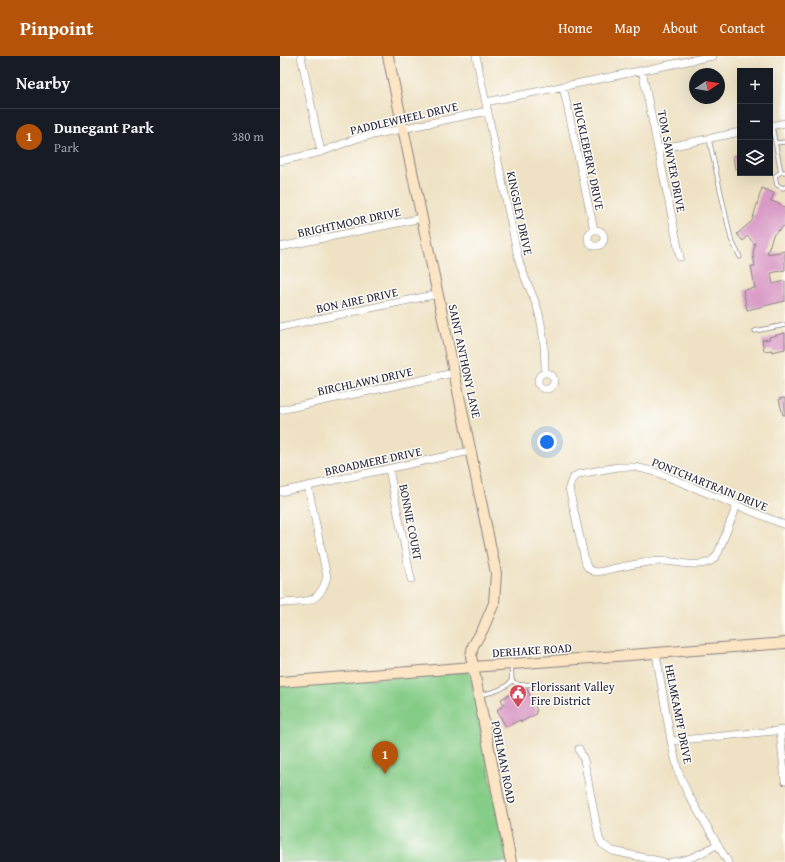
<!DOCTYPE html>
<html lang="en">
<head>
<meta charset="utf-8">
<style>
  body { margin:0; font-family:"Gentium Book Plus",serif; background:#20242c; color:#f1f3f6 }
  .controls { position:absolute; right:12px; top:12px; display:grid; overflow:hidden; border-radius:0px; box-shadow:0 4px 16px #0002 }
  .controls button { width:36px; height:36px; display:grid; place-items:center; padding:0; border:0; border-bottom:1px solid #363941; background:#171b24; color:#f1f3f6; font:20px sans-serif }
  .compass { position:absolute; left:409px; top:12px; width:36px; height:36px; border-radius:50%; background:#171b24; box-shadow:0 4px 16px #0002; rotate:78deg }
  .you { position:absolute; left:267px; top:386px; width:14px; height:14px; margin:-10px; border:3px solid #fff; border-radius:50%; background:#1a73e8; box-shadow:0 0 0 6px #1a73e833 }
  .badge { display:grid; place-items:center; width:26px; height:26px; border-radius:50%; background:#b45309; color:#fff; font-size:13px; font-weight:700 }
  .pin { position:absolute; translate:-50% -33px; filter:drop-shadow(0 1px 2px #0008) }
  .pin::after { content:''; position:absolute; top:21px; width:14px; height:12px; background:inherit; clip-path:polygon(0 0,100% 0,50% 100%) }
  .list { margin:0; padding:0; list-style:none }
  h2 { display:flex; justify-content:space-between; align-items:center; height:52px; margin:0; padding:0 16px; font-size:17px }
  h2 small { font-size:13px; font-weight:400; color:#9ea1a6 }
  .list li { display:grid; grid-template-columns:26px 1fr auto; gap:12px; align-items:center; box-sizing:border-box; height:56px; padding:0 16px; border-top:1px solid #363941 }
  .list b { display:block; font-size:15px; white-space:nowrap }
  .list p { margin:0; font-size:13px; white-space:nowrap; color:#9ea1a6 }
  .list em { font-size:13px; font-style:normal; color:#9ea1a6 }
  .icon { flex:none; width:22px; height:22px; fill:none; stroke:currentColor; stroke-width:2; stroke-linecap:round; stroke-linejoin:round }
  .map { position:relative; flex:none; width:505px; height:806px; overflow:hidden }
  header { display:flex; align-items:center; gap:24px; box-sizing:border-box; height:56px; padding:0 20px; background:#b45309; color:#fff }
  header strong { font-size:19px }
  nav { display:flex; gap:22px; margin-inline-start:auto; font-size:14px }
  main { display:flex }
  aside { flex:1; background:#171b24 }
  .map>svg:first-child { display:block }
  .green { fill:#85cc87; stroke:#547761 }
  .building { fill:#d99ac6 }
  .lines { fill:none; stroke-linecap:round; stroke-linejoin:round }
  .lane-casing { stroke:#888280; stroke-width:5 }
  .street-casing { stroke:#888280; stroke-width:8 }
  .secondary-casing { stroke:#888280; stroke-width:12 }
  .path { stroke:#888280; stroke-width:1; stroke-dasharray:1 3; stroke-linecap:butt }
  .lane { stroke:#fff; stroke-width:3.5 }
  .street { stroke:#fff; stroke-width:7 }
  .secondary { stroke:#fce5c4; stroke-width:10 }
  .labels { text-anchor:middle; dominant-baseline:central; stroke-width:3; stroke-linejoin:round; paint-order:stroke }
  .street-label { font-size:12px; fill:#22223b; stroke:#fdfcf7 }
  .poi-label { font-size:12px; fill:#22223b; stroke:#fdfcf7; text-anchor:start }
</style>
</head>
<body>
<header>
<strong>Pinpoint</strong>
<nav><a>Home</a><a>Map</a><a>About</a><a>Contact</a></nav>
</header>
<main>
<aside>
<h2>Nearby<small></small></h2>
<ul class="list">
<li><span class="badge">1</span><div><b>Dunegant Park</b><p>Park</p></div><em>380 m</em></li>
</ul>
</aside>
<div class="map">
<svg width="505" height="806" viewBox="0 0 505 806">
  <rect width="100%" height="100%" fill="#fdfcf7"/>
  <filter id="ink" filterUnits="userSpaceOnUse"><feTurbulence type="fractalNoise" baseFrequency=".025" numOctaves="2"/><feDisplacementMap in="SourceGraphic" scale="8" xChannelSelector="R" yChannelSelector="G"/><feConvolveMatrix kernelMatrix="1 2 1 2 8 2 1 2 1" color-interpolation-filters="sRGB"/></filter>
  <filter id="wash" filterUnits="userSpaceOnUse"><feTurbulence type="fractalNoise" baseFrequency=".012" numOctaves="4" result="noise"/><feDisplacementMap in="SourceGraphic" scale="16" xChannelSelector="R" yChannelSelector="G"/><feGaussianBlur stdDeviation="0.9" result="paint"/><feColorMatrix in="noise" values="0 0 0 0 0 0 0 0 0 0 0 0 0 0 0 0 0 1.4 0 .05"/><feComposite in="paint" operator="in"/></filter>
  <g filter="url(#wash)">
    <rect width="100%" height="100%" fill="#efe2c4"/>
    <path class="green" d="M188 616 190 618 227 806H0V630Z"/>
    <g id="blocks">
      <path class="building" d="M460 99V112L455 113 453 100Z
        M482 132 494 137 491 145 500 148 505 153V169L493 179 487 198 505 195V214L491 217 493 228 505 225V245L467 254 463 234 475 232 471 210H475L473 198 475 188 467 180 463 185 457 178 472 165Z
        M505 277V293L492 296V294L484 295 482 284 490 283 489 281Z
        M505 342V359H503L499 343Z
        M243 632 245 634 247 633 257 655 255 656 256 658 241 666 240 664 226 671 217 654 224 649 221 643Z"/>
    </g>
  </g>
  <g filter="url(#ink)">
    <use href="#blocks" fill-opacity="0" stroke="#888280" stroke-width="1"/>
    <g class="lines">
      <g class="lane-casing">
        <path id="lane" d="M492 70 501 116
          M429 83 451 183 460 201
          M495 87 505 86
          M505 116H501L495 120 497 129 503 132 505 131
          M475 275 505 269
          M232 624C238 632 250 628 260 627
          M199 639C207 638 227 633 231 625 233 621 231 614 231 609"/>
      </g>
      <g class="street-casing">
        <path id="street" d="M21 0 41 96
          M196 0 238 201C242 218 250 232 256 248 263 268 265 296 265 317
          M362 14 400 201
          M283 30 314 174
          M206 46 433 0
          M490 70 505 67
          M379 93 460 76
          M0 105 41 96 78 82 208 55
          M308 182a8 8 0 1 1 16 0a8 8 0 1 1-16 0Z
          M0 191 142 162
          M0 271 158 238
          M258 325a8 8 0 1 1 16 0a8 8 0 1 1-16 0Z
          M0 354 174 317
          M109 413 131 523
          M0 436 190 395
          M457 449 438 497C435 502 432 506 426 507 413 511 396 505 383 505 361 505 339 512 317 516 312 515 309 514 306 509L289 432C291 425 292 421 299 418L338 411H355L376 416 505 469
          M0 547C25 545 39 550 47 521L28 430
          M376 598 391 685 398 715 408 738 448 806
          M500 675 505 725
          M391 685 505 674
          M299 693 304 704 319 782 322 788 333 795 384 806
          M391 806C409 805 422 797 438 788"/>
      </g>
      <g class="secondary-casing">
        <path id="secondary" d="M108 0 216 517 214 547 203 573 193 590 191 600 231 806
          M0 626 505 587"/>
      </g>
      <path class="path" d="M84 712 89 711"/>
      <use href="#lane" class="lane"/>
      <use href="#street" class="street"/>
      <use href="#secondary" class="secondary"/>
    </g>
  </g>
  <defs>
    <g id="civic-pin" transform="scale(0.9)"><path d="M0 17L-7.5 6A9.5 9.5 0 1 1 7.5 6Z" fill="#d1495b" stroke="#fdfcf7"/><path d="M-.6-6.5H3V-4.5H.6V-3L4-1V1h2V6H-6V1h2V-1L-.6-3ZM-1.2 2.5V6h2.4V2.5Z" fill="#fff"/></g>
  </defs>
  <g fill-rule="evenodd">
    <use href="#civic-pin" x="238" y="637"/>
  </g>
  <g class="labels">
    <g class="street-label">
      <text transform="translate(124 62) rotate(-13)">PADDLEWHEEL DRIVE</text>
      <text transform="translate(309 100) rotate(78)">HUCKLEBERRY DRIVE</text>
      <text transform="translate(392 105) rotate(79)">TOM SAWYER DRIVE</text>
      <text transform="translate(240 157) rotate(78)">KINGSLEY DRIVE</text>
      <text transform="translate(69 166) rotate(-12)">BRIGHTMOOR DRIVE</text>
      <text transform="translate(77 244) rotate(-12)">BON AIRE DRIVE</text>
      <text transform="translate(185 305) rotate(78)">SAINT ANTHONY LANE</text>
      <text transform="translate(85 325) rotate(-12)">BIRCHLAWN DRIVE</text>
      <text transform="translate(93 405) rotate(-12)">BROADMERE DRIVE</text>
      <text transform="translate(430 428) rotate(22)">PONTCHARTRAIN DRIVE</text>
      <text transform="translate(131 466) rotate(79)">BONNIE COURT</text>
      <text transform="translate(252 594) rotate(-4)">DERHAKE ROAD</text>
      <text transform="translate(399 658) rotate(79)">HELMKAMPF DRIVE</text>
      <text transform="translate(224 706) rotate(79)">POHLMAN ROAD</text>
    </g>
    <g class="poi-label">
      <text x="251" y="630">Florissant Valley<tspan x="251" dy="14">Fire District</tspan></text>
    </g>
  </g>
</svg>
<div class="controls">
<button>+</button>
<button>−</button>
<button><svg class="icon" aria-label="layers" viewBox="0 0 24 24"><path d="M12 4l9 5-9 5-9-5zM3 14l9 5 9-5"/></svg></button>
</div>
<svg class="compass" viewBox="-18 -18 36 36"><path d="M0-13l5 13h-10z" fill="#e53935"/><path d="M0 13l5-13h-10z" fill="#9ea1a6"/></svg>
<div class="you"></div>
<div class="pin badge" style="left:105px;top:718px">1</div>
</div>
</main>
</body>
</html>
